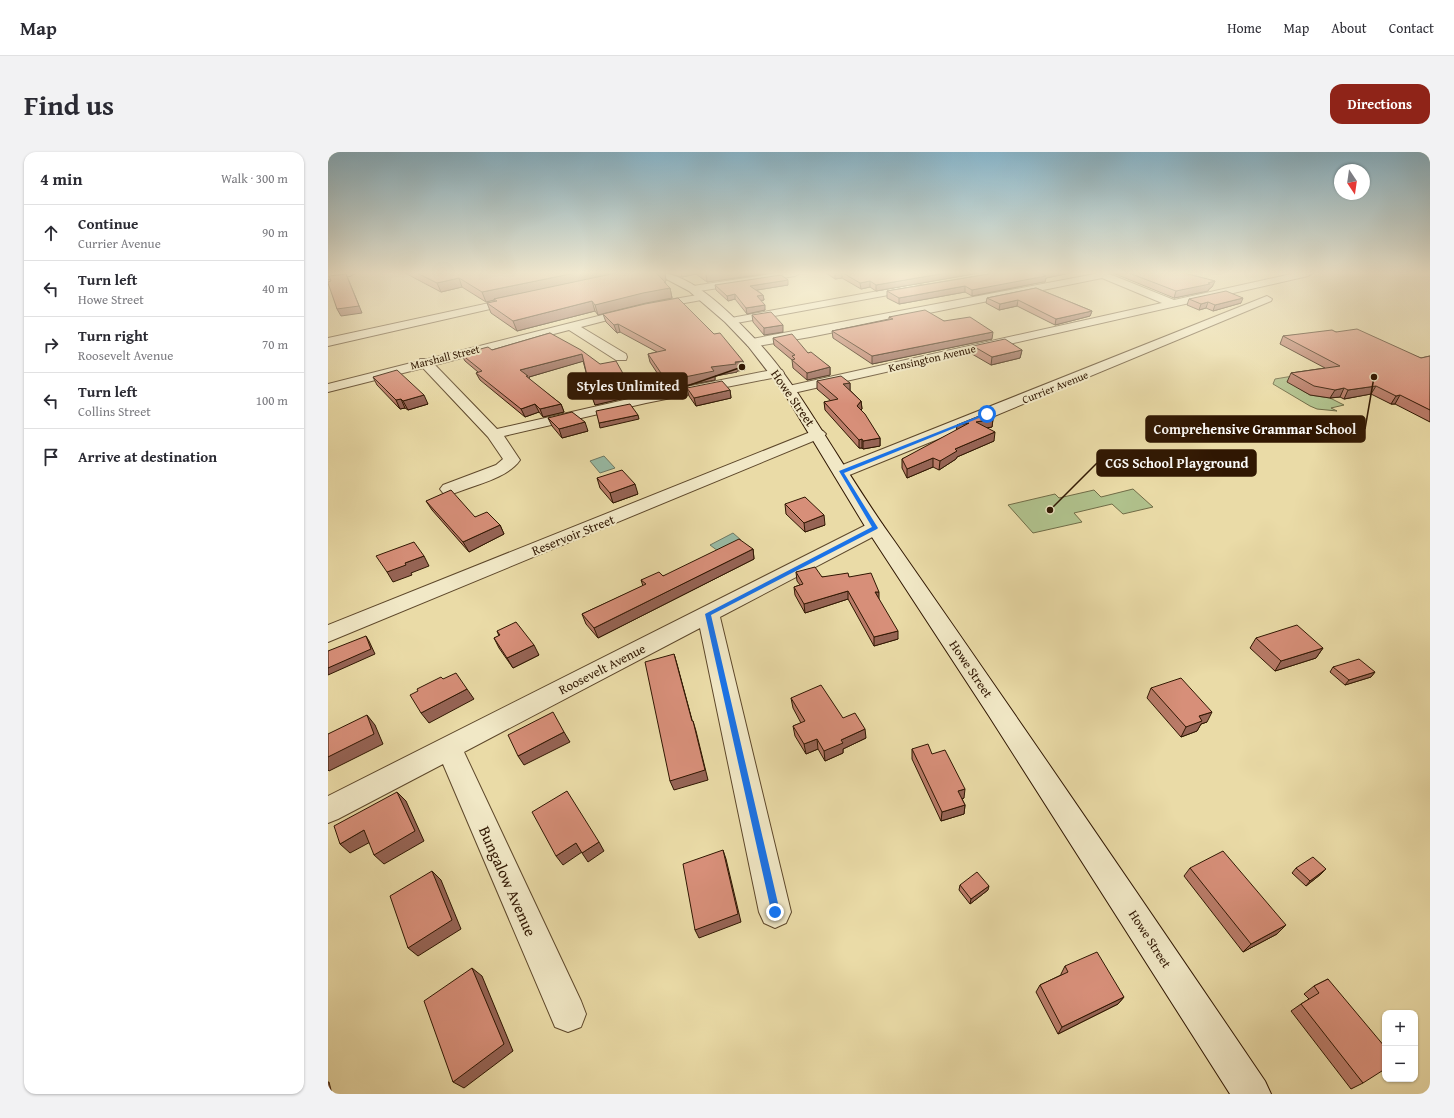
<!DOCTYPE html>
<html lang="en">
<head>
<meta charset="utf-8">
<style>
  body { margin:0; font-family:"Gentium Book Plus",serif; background:#f2f2f3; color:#2b2b33 }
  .controls { position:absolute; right:12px; bottom:12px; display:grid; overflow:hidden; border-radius:8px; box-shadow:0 1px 3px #0004 }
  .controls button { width:36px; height:36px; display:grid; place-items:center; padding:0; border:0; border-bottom:1px solid #e1e1e2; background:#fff; color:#2b2b33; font:20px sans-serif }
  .compass { position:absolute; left:1006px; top:12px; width:36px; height:36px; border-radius:50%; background:#fff; box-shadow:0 1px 3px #0004; rotate:167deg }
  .stop { position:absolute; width:12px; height:12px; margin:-9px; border:3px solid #1a73e8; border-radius:50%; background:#fff }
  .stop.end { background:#1a73e8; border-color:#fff; box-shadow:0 1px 4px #0008 }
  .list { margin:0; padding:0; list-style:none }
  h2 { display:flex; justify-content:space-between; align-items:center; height:52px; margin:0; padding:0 16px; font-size:17px }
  h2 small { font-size:13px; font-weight:400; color:#7c7c81 }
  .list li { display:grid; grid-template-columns:26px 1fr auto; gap:12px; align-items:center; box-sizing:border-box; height:56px; padding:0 16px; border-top:1px solid #e1e1e2 }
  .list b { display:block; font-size:15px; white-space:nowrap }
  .list p { margin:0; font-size:13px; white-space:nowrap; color:#7c7c81 }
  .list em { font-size:13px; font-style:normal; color:#7c7c81 }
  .icon { flex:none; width:22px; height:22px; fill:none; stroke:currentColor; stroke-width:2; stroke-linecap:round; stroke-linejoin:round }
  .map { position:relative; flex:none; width:1102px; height:942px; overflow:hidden; border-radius:12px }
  header { display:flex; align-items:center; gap:24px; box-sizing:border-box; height:56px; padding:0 20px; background:#fff; border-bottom:1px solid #e1e1e2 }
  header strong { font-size:19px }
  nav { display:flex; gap:22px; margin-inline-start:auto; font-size:14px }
  .intro { display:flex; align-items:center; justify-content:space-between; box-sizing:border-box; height:96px; padding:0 24px }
  h1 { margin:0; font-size:28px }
  .button { padding:10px 18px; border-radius:12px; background:#8f2418; color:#fff; font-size:14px; font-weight:700 }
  main { display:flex; gap:24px; padding:0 24px }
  aside { flex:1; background:#fff; border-radius:12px; box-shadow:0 1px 3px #0004 }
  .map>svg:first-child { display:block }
  .green { fill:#b0c18c; stroke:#706c47 }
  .water { fill:#98bba5; stroke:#6e7964 }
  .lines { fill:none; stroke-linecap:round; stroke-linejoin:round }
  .street-casing { stroke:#5e482b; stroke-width:2 }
  .secondary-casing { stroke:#301702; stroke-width:2 }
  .street { fill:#f1e8c6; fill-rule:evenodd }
  .secondary { fill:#f1e8c6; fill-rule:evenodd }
  .wall { fill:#b97b68; stroke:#301702 }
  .shaded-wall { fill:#966455; stroke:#301702 }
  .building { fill:#d78f79; stroke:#301702 }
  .route { fill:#1a73e8 }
  .labels { text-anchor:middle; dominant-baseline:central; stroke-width:4; stroke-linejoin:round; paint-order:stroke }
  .far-street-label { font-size:11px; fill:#301702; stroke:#f1e8c6 }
  .street-label { font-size:13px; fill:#301702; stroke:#f1e8c6 }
  .near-street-label { font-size:16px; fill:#301702; stroke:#f1e8c6 }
  .leader { fill:none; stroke:#301702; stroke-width:1.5 }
  .callout-dot { fill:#301702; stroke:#f1e8c6; stroke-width:1.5 }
  .callout { fill:#301702; stroke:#301702; stroke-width:1.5 }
  .callout-label { font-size:14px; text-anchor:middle; font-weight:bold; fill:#fff }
</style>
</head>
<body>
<header>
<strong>Map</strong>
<nav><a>Home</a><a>Map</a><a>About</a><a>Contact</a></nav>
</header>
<div class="intro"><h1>Find us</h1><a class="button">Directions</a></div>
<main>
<aside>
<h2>4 min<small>Walk · 300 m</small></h2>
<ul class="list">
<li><svg class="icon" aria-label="ahead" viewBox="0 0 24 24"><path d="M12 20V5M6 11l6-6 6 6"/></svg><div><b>Continue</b><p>Currier Avenue</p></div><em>90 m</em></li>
<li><svg class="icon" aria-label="left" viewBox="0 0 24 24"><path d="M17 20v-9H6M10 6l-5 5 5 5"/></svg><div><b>Turn left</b><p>Howe Street</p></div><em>40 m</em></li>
<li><svg class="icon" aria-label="right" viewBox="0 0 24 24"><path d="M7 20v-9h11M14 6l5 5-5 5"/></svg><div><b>Turn right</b><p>Roosevelt Avenue</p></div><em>70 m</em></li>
<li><svg class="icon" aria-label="left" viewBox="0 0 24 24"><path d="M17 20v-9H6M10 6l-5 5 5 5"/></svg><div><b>Turn left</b><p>Collins Street</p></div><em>100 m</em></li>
<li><svg class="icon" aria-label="arrive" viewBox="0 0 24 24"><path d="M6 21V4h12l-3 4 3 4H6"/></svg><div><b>Arrive at destination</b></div></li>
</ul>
</aside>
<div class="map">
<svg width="1102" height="942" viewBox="0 0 1102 942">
  <rect width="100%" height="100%" fill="#eadba7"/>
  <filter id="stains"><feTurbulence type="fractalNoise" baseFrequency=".005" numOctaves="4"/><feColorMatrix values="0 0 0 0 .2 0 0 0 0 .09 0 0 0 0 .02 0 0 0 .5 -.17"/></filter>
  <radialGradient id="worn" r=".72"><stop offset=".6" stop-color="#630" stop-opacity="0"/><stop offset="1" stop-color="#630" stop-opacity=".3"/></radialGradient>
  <path class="green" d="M965 224 972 237 982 243 1002 246 1016 253 1003 256 1009 259 989 257 982 254 945 232 947 227Z
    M805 337 825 355 795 362 784 352 746 361 754 370 705 381 680 353 727 342 731 346 766 338 773 345Z"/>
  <path class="water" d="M276 304 287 316 272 321 262 309Z
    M405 381 413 388 390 399 382 393Z"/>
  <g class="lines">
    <g class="street-casing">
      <path id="street" d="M450 121H472L467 124 365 140 360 137 365 134Z
        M772 121H779L846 148 968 121H985L980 124 461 242 456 241 454 238 456 235 834 151 774 126 482 185 424 195 420 194 418 191 420 188 424 187Z
        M589 132 593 133 594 135 593 137 403 172 399 171 397 169 399 167 403 166Z
        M375 142 380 145 379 147 318 158 253 175 298 202 299 205 298 208H288L241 178 107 213 169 277 318 243 449 217 454 218 456 221 454 224 318 251 176 284 192 308C180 326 147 333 127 341L121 342 115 341 112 337 115 333 168 313 175 307 160 285 95 216 0 240V232L91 209 92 207H100L318 152Z
        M939 144 944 147 943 149 664 265 519 324 513 325 507 324 505 320 507 316Z
        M189 145 194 148 193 150 0 194V186Z
        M490 277 495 279 498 282 495 285 0 490V473Z
        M547 370 554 372 556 376 554 380 392 465 463 760 458 771 447 776 436 771 431 760 372 476 136 600 253 849 258 862 253 875 240 880 227 875 115 612 10 667 0 671V644L540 372Z"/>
    </g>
    <g class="secondary-casing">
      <path id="secondary" d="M0 121H27L22 124 0 127Z
        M327 121C361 118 405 164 427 187 452 213 472 244 491 274 516 313 540 353 567 390 692 569 815 749 937 929L943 942H902L661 564 538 376 455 239 420 194 397 170 361 139Z"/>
    </g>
    <use href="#street" class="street"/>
    <use href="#secondary" class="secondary"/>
  </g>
  <path class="wall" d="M77 121H337L338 129H337L338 132 342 136 344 146 318 151 270 163 267 159 189 179 163 161 159 151 167 150 166 148 158 150 134 135 113 140Z
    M340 121H443L379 130 368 122 354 125Z
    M498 121H651L548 139 542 135 533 137 514 126 507 127Z
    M667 121H742L718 126 717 130H715L644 144 637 140 571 152 559 146V139Z
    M785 121H856L887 129 884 135 881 137 880 139 846 146Z
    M387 133H460L429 138 435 143 436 148 433 149 437 158 419 162 407 147 400 149 388 138Z
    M708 136 764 159 762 164 727 173 689 154 671 158 658 151 659 146Z
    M861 147 913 151 885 159 878 156 871 158 859 153Z
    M275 162 386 182 415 209 417 218 409 219V220L387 224V228L354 234 351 230 337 233 322 210 320 202 329 200 292 180 289 181 278 170Z
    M424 163 455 180 436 183 425 170Z
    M561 165 616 169 664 187 544 212 505 186 504 179 561 167Z
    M1008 180 1093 206 1102 204V270L1067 252H1063L1043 242 1016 247 1012 245 1002 246 982 243 959 230 963 221 997 216 952 192 955 184Z
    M222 181 304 242 296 244 297 246 267 253 255 209 201 225 202 228 233 252 236 260 215 265 211 260 197 265 152 228 148 221 150 220 137 209 133 202 164 198Z
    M445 186 480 201 502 215V223L479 228 465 216 464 208 446 193Z
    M645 194 694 198 692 206 663 213 644 202Z
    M45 225 100 252 80 258 77 256 72 257 49 233Z
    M489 229 522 231V238L533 249 534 257 533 258 552 286V294L535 297 534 296H531L497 258 496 250 503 249 489 237Z
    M359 236 402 238 403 246 368 254 361 244Z
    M220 266 260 279 234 286 224 274Z
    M665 267 664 275 659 276 666 289 629 305 628 307 611 318 605 315 579 326 574 316V307Z
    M269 326 310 342 285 351 272 336Z
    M98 349 147 365 172 373 176 382 141 400 104 358Z
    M457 352 497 373 477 380 458 362Z
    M425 397 426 407 270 486 258 472 254 462 315 434 313 428 335 424Z
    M468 420 494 425H521L551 448 570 487 546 494 520 447 477 461 467 443 466 435 472 433 469 429Z
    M169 479 211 503 185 516 171 496 166 486 171 484Z
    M928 486 995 496 988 506 947 519 922 496Z
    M1005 515 1047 520 1043 525 1017 533 1002 520Z
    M823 536 879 570 873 572 869 579 853 585 819 546Z
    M463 546 515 566 538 586 515 597V601L497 609 490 597 478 602 467 584 465 574 473 571 465 556Z
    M584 597 604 602 636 646 634 647 637 653 636 662 613 669 584 607Z
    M862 716 949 782 915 800 856 724Z
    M968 716 998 717 993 722 978 734 964 721Z
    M632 733 660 738 642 752 631 738Z
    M737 814 796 845 790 852 730 882 708 840 712 833 733 823V822Z
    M1000 827 1035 931 1023 937 963 859 973 852 981 847 976 842 986 834Z"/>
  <path class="shaded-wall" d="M247 121H293L166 147V148L158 150 154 140Z
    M328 121H337L338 129 330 131Z
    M353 121H368V122L354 125Z
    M378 121H443L379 130Z
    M507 121H514V126L507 127Z
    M618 121H651L548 139V133Z
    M715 121H742L718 126 717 130H715L644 144V138Z
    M18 122 21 129 34 161 13 164 9 157Z
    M131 126 134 135 113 140 109 131Z
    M460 128V133L423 139 422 134Z
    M542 129V135L533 137 532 131Z
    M887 129 884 135 881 137 880 139 846 146 848 139 880 131Z
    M336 130H337L339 137 342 136 344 146 318 151 270 163 267 153Z
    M637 134V140L571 152V146Z
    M407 142V147L400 149 399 144Z
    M435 143 436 148 429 149V144Z
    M915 146 913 151 885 159 887 153Z
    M690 148 689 154 671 158 672 152Z
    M264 149 267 159 189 179 185 169Z
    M880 150 878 156 871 158 873 152Z
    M437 153V158L419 162 418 156Z
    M764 159 762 164 727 173 728 167Z
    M290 172 292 180 289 181 286 173Z
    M455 173V180L436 183V176Z
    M665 180 664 187 544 212V204Z
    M694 198 692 206 663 213 664 205Z
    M254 202 256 209 201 225 203 232 192 218Z
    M415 209 417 218 409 219V220L387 224V228L354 234 352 226 383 215Z
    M502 215V223L479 228V221Z
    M349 222 351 230 337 233 335 224Z
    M522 231V239L515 232Z
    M302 234 304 242 296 244 297 246 267 253 264 245 293 236Z
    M1048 234 1043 242 1016 247 1020 238Z
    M1016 236 1012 245 1002 246 1007 238Z
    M402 238 403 246 368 254 366 246Z
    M96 243 100 252 80 258 75 249Z
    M1072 243 1067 252H1063L1068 244Z
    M73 247 77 256 72 257 68 248Z
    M533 249 534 257 529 262V254Z
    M207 252 211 260 197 265 193 257Z
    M233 252 236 260 215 265 212 257Z
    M310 263 311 267 272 276 271 271Z
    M665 267 664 275 647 278 648 270Z
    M257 270 260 279 234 286 231 277Z
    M641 271 628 281 629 273Z
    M667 280 666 289 629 305 628 307 611 318 612 309 627 297Z
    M552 286V294L535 297V289Z
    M534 287V296H531V288Z
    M605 306V315L579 326V317Z
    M307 332 310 342 285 351 282 341Z
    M496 363 497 373 477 380 476 371Z
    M172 373 176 382 141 400 135 390Z
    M425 397 426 407 270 486 266 476Z
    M96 404 101 414 83 421 84 423 65 430 59 420 77 411Z
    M520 439V447L477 461 476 452Z
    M547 440H551V448Z
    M570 479V487L546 494V485Z
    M38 484 41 489 47 502 0 523V516Z
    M206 493 211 503 185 516 179 506Z
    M995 496 988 506 947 519 953 509Z
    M346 502 349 512 367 579 364 569Z
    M1047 520 1043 525 1017 533 1021 528Z
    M139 537 146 547 101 571 93 561Z
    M884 560 879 570 873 572 869 579 853 585 858 575 871 564Z
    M39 563 47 573 55 592 1 619 0 618V605Z
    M365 569 368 579 380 628 346 638 342 629Z
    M537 577 538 586 515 597V601L497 609 496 599 513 588Z
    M236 580 242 590 196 613 190 604Z
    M489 587 490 597 478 602 476 592Z
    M637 637 636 646 629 649 630 639Z
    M69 640 78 649 96 689 56 712 46 703Z
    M637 653 636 662 613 669 614 660Z
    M36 678 46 688 22 701 12 692Z
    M271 690 276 699 260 710 254 701Z
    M248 691 254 700 235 713 228 704Z
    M395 698 398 707 413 770 371 786 367 778Z
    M998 717 993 722 978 734 982 729Z
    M104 719 113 728 133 777 90 804 80 796Z
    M661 734 660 738 642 752 643 747Z
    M958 773 949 782 915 800 923 792Z
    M144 816 154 824 185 899 136 936 125 930Z
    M796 845 790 852 730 882 734 875Z
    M0 930H1L4 942H0Z"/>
  <path class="building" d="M89 121H247L154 140 131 126 109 131Z
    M288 121H332H328L337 130H336L342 136 315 141 267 153 264 149 185 169 159 151 169 149 166 147Z
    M515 121H618L548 133 542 129 532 131Z
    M667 121H715H712L718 124 644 138 637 134 571 146 559 139Z
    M801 121H856L887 129 880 131 882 132 848 139Z
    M18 122 31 154 9 157 0 131V130L3 129 1 124Z
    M453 123 460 128 422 134 435 143 429 144 437 153 418 156 407 142 399 144 387 133Z
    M708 136 764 159 728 167 690 148 672 152 659 146Z
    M898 139 915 146 887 153 880 150 873 152 861 147Z
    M350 146 386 182 392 181 415 209 407 210 408 212 383 215 386 219 352 226 349 222 335 224 320 202 338 198 290 172 286 173 275 162 317 152Z
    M597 158 616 169 642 165 665 180 544 204 504 179 565 167 561 165Z
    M443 160 455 173 436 176 424 163Z
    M1029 177 1093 206 1102 204V258L1072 243 1068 244 1048 234 1020 238 1016 236 1007 238 986 234 963 221 1012 214 955 184 1004 178 1008 180Z
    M222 181 253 198 272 212 288 209 302 234 293 236 295 238 264 245 254 202 192 218 200 224H198L233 252 212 257 207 252 193 257 148 221 154 219 133 202 160 195 164 198Z
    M464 182 480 201 483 200 502 215 479 221 464 208 467 207 464 204 467 203 445 186Z
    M677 187 694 198 664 205 645 194Z
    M69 218 96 243 75 249 73 247 68 248 45 225Z
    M513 224 522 231 515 232 533 249 529 254 537 262 552 286 535 289 534 287 531 288 496 250 510 247 489 229Z
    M394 229 402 238 366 246 359 236Z
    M302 252 310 263 271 271 268 259Z
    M244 260 257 270 231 277 220 266Z
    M656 262 665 267 648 270 667 280 627 297 629 299 612 309 605 306 579 317 574 307 641 271 629 273Z
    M294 318 307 332 282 341 269 326Z
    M123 338 147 365 159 360 172 373 135 390 98 349Z
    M477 345 496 363 476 371 457 352Z
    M411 387 425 397 266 476 254 462 318 432 313 428 331 420 335 424Z
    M86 390 96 404 77 411 78 413 59 420 48 404Z
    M487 415 494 425 520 421 521 425 543 421 551 440H547L570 479 546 485 520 439 476 452 466 435 475 432 468 420Z
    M188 470 206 493 179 506 166 486 172 483 169 479Z
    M969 473 995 496 953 509 928 486Z
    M38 484 43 497 0 516V499Z
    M346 502 364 569H365L377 618 342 629 317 510Z
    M1031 507 1047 520 1021 528 1005 515Z
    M128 521 139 537 93 561 82 543 90 539 89 537 113 525 115 527Z
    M853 526 884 560 871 564 874 569 858 575 823 536Z
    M493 533 515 566 527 561 537 577 513 588 515 591 496 599 489 587 476 592 465 574 477 569 463 546Z
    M225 560 236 580 190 604 180 583Z
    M39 563 46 582 0 605V582Z
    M600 592 604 602 617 598 637 637 630 639 637 653 614 660 584 597Z
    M239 639 271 690 254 701 248 691 228 704 204 660Z
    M69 640 87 679 46 703 36 678 12 692 6 674Z
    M395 698 410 762 367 778 355 712Z
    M895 699 958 773 923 792 862 716Z
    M985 705 998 717 982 729 968 716Z
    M104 719 124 768 80 796 62 744Z
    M649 720 661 734 643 747 632 733Z
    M769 800 796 845 734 875 712 833 740 820 737 814Z
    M144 816 176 892 125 930 96 849Z
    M1000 827 1057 895V917L1035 931 973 852 991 841 986 834Z"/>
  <linearGradient id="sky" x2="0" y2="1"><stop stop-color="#88b7cd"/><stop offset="0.48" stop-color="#f6efd7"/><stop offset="1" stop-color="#f6efd7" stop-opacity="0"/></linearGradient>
  <rect width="1102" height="252" fill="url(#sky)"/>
  <path class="route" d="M658 261 661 262 516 321 550 376 549 377 383 463 452 760 450 763 447 765 444 763 377 462 544 375 511 319Z"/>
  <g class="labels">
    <g class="far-street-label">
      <text transform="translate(117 205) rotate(-14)">Marshall Street</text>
      <text transform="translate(604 206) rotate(-13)">Kensington Avenue</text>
      <text transform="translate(727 235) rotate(-22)">Currier Avenue</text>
    </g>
    <g class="street-label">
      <text transform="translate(465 246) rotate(55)">Howe Street</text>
      <text transform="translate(245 383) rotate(-22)">Reservoir Street</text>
      <text transform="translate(274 517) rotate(-27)">Roosevelt Avenue</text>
      <text transform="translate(643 517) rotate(56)">Howe Street</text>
      <text transform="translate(822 787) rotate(57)">Howe Street</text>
    </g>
    <g class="near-street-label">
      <text transform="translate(180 729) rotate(66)">Bungalow Avenue</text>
    </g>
  </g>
  <path class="leader" d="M414 215L359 234M1046 225L1037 277M722 358L769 311"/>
  <g class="callout-dot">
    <circle cx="414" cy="215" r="4"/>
    <circle cx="1046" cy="225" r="4"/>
    <circle cx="722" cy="358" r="4"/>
  </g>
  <g class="callout">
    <rect x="240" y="221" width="119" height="26" rx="4"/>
    <rect x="818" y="264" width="219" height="26" rx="4"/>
    <rect x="769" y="298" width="159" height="26" rx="4"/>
  </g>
  <g class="callout-label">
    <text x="300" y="239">Styles Unlimited</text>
    <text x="927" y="282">Comprehensive Grammar School</text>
    <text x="849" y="316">CGS School Playground</text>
  </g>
  <rect width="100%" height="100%" filter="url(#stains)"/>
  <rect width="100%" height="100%" fill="url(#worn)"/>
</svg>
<div class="controls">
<button>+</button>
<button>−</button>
</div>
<svg class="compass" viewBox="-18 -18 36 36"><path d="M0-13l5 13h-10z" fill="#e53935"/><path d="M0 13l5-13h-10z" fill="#7c7c81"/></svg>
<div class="stop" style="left:659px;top:262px"></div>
<div class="stop end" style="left:447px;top:760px"></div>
</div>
</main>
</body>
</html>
